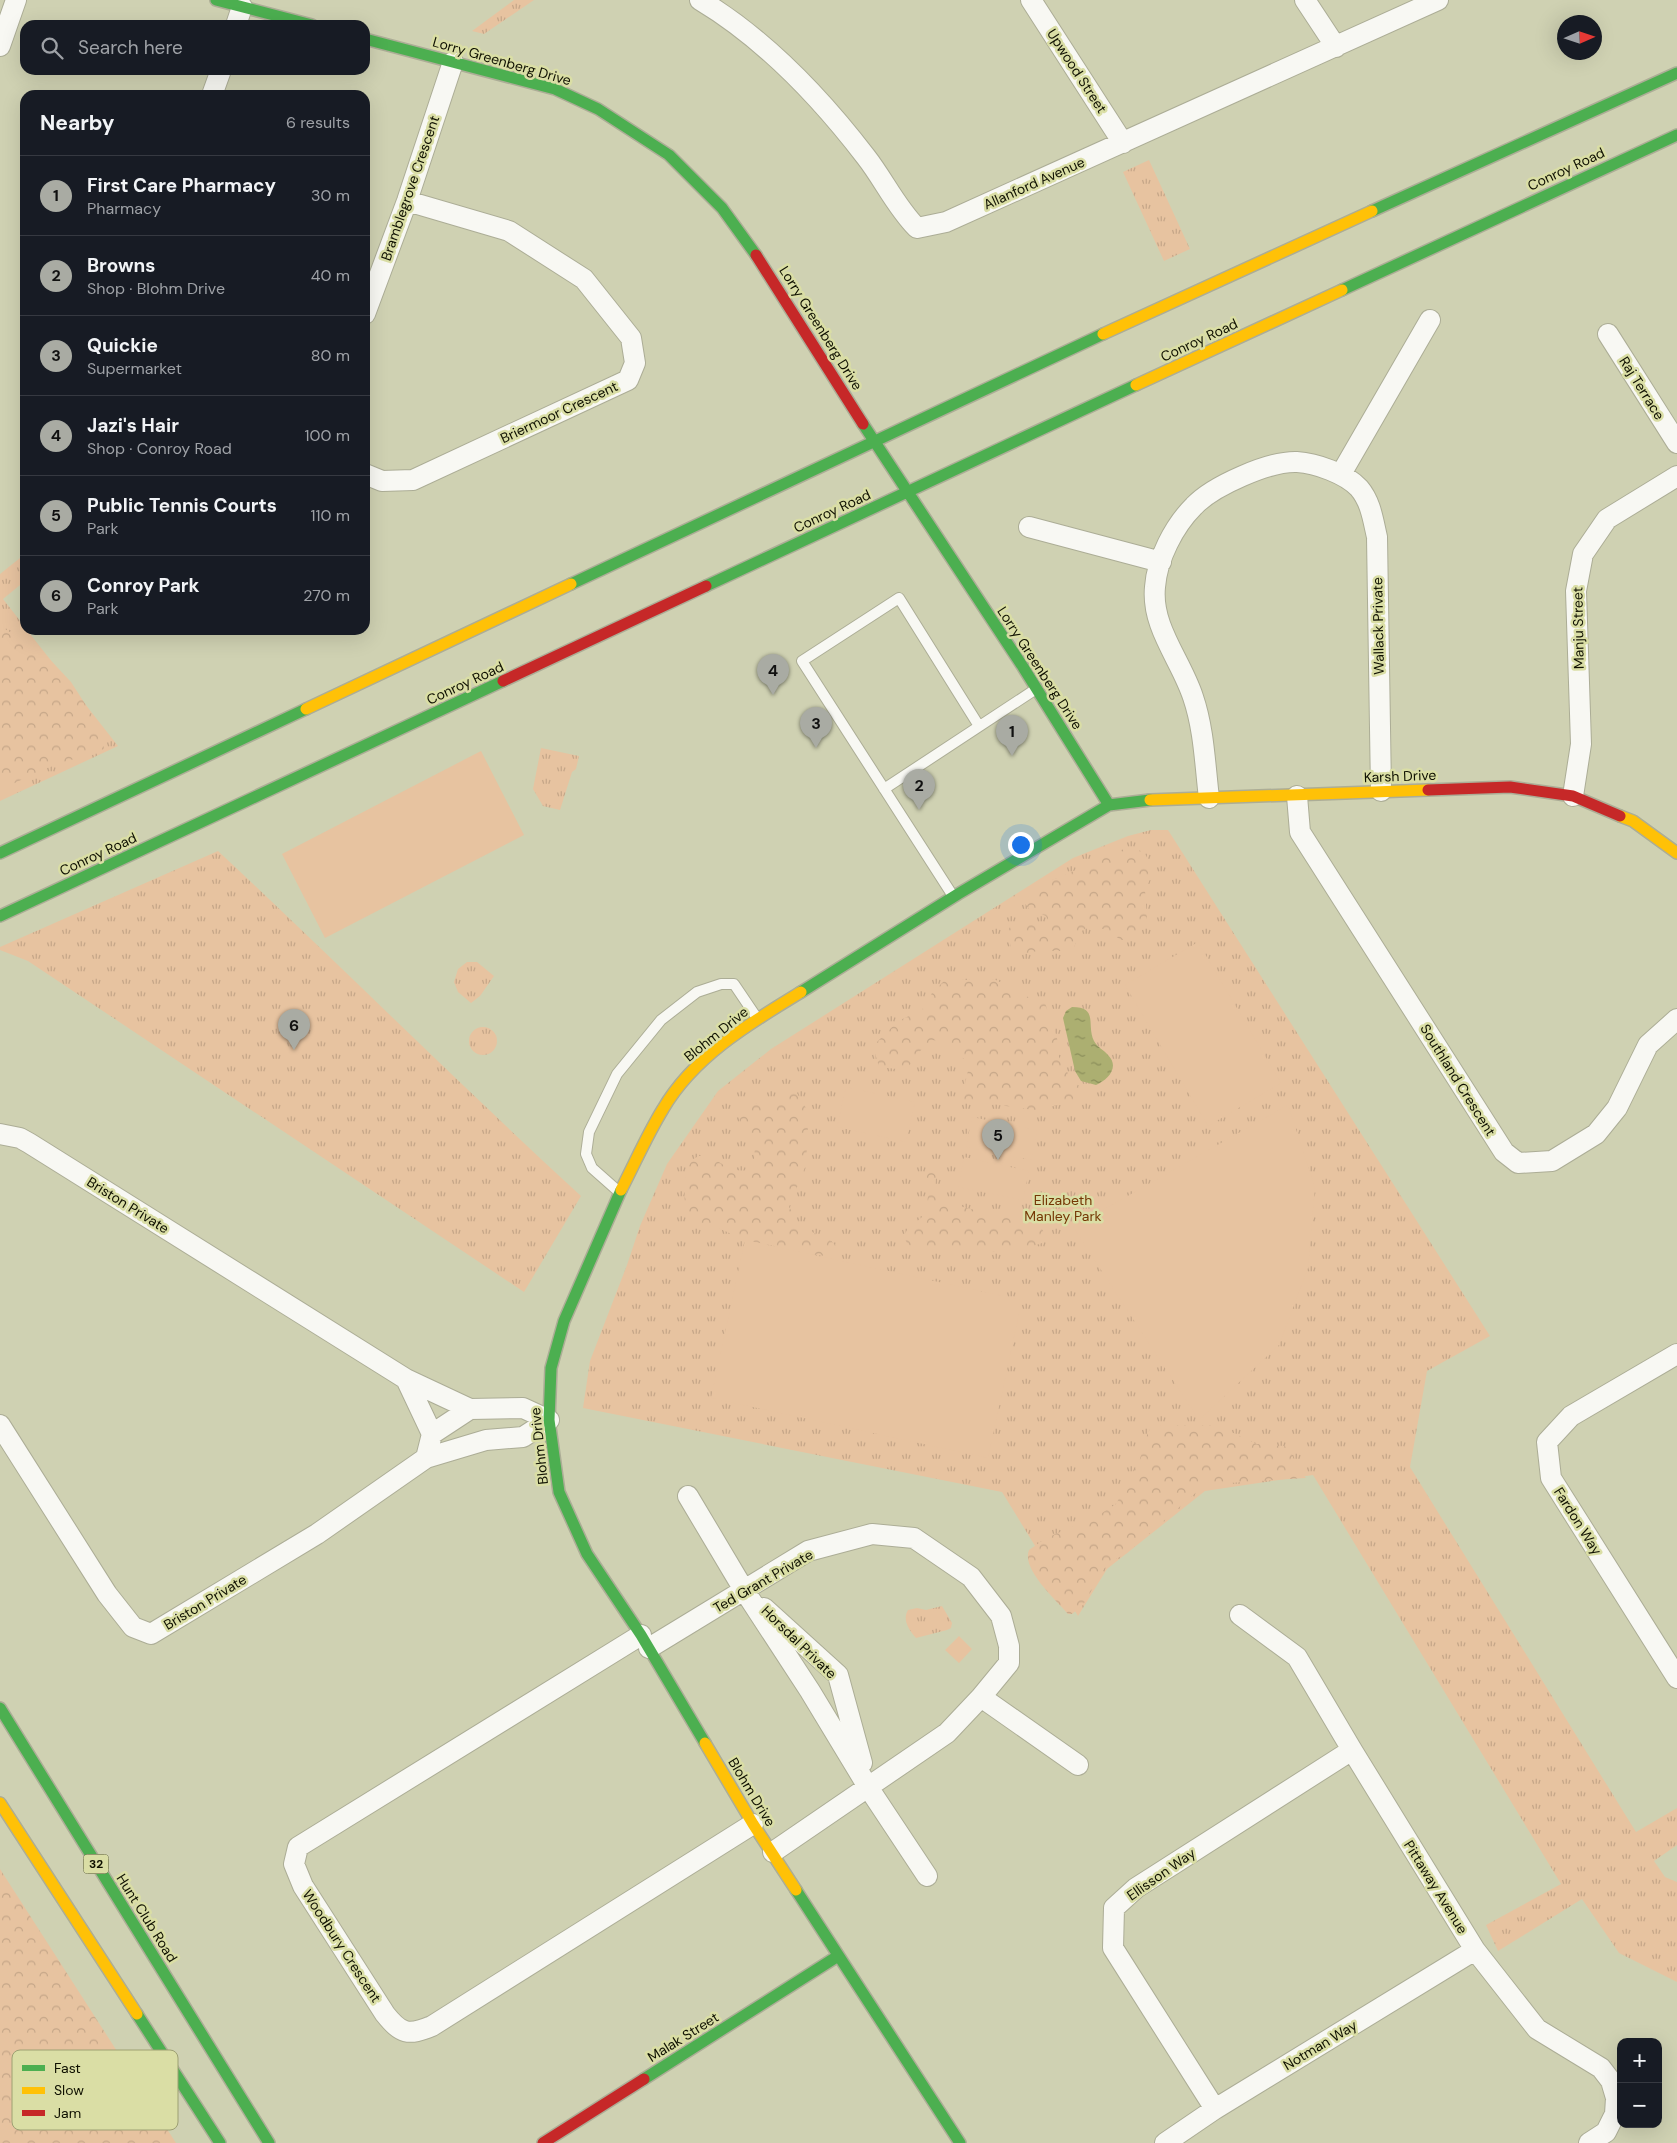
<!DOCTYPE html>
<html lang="en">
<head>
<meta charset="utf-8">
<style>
  body { margin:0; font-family:"DM Sans",sans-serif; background:#20242c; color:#f1f3f6 }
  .controls { position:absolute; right:15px; bottom:15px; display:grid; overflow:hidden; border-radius:10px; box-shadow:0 5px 20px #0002 }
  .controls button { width:45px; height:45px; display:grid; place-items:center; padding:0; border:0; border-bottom:1px solid #363941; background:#171b24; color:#f1f3f6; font:25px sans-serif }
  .compass { position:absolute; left:1557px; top:15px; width:45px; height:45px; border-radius:50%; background:#171b24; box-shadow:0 5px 20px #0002; rotate:87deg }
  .you { position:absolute; left:1020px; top:844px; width:18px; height:18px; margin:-12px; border:4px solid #fff; border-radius:50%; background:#1a73e8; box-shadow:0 0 0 8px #1a73e833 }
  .badge { display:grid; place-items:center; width:32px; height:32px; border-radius:50%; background:#a9aba3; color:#111; font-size:16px; font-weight:700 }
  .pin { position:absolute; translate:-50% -41px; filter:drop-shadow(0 1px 2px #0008) }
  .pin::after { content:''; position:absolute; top:26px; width:18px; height:15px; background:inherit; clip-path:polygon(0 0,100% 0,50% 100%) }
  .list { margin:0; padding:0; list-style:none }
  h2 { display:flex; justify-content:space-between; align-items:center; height:65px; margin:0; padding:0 20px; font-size:21px }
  h2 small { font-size:16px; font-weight:400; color:#9ea1a6 }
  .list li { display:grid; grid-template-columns:32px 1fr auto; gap:15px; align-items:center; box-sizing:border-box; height:80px; padding:0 20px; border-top:1px solid #363941 }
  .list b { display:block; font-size:19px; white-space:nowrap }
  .list p { margin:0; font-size:16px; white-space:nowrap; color:#9ea1a6 }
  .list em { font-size:16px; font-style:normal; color:#9ea1a6 }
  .icon { flex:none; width:28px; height:28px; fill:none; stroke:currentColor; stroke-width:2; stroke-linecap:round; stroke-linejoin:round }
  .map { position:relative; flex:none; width:1677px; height:2143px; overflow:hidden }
  .search { position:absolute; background:#171b24; box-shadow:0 5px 20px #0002; left:20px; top:20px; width:350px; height:55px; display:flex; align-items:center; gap:12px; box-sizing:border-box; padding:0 18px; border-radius:15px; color:#9ea1a6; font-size:19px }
  .panel { position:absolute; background:#171b24; box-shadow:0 5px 20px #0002; left:20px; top:90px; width:350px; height:545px; border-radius:15px }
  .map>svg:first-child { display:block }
  .grass { fill:url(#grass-tufts) }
  .forest { fill:url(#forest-crowns) }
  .pitch { fill:#e7c3a0 }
  .water { fill:url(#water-ripples) }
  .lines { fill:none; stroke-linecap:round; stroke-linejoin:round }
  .lane-casing { stroke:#acad96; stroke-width:12 }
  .street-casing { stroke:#acad96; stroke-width:22 }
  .fast-casing { stroke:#acad96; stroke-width:14 }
  .slow-casing { stroke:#acad96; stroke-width:14 }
  .jam-casing { stroke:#acad96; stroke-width:14 }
  .lane { stroke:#f8f8f3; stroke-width:10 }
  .street { stroke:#f8f8f3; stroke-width:20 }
  .fast { stroke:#4caf50; stroke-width:11 }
  .slow { stroke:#ffc107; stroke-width:11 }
  .jam { stroke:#c62828; stroke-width:11 }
  .labels { text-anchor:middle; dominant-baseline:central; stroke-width:5; stroke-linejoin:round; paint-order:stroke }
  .shield { fill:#dadea5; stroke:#4c4e32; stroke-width:1 }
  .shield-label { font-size:12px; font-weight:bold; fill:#0f1000 }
  .street-label { font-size:14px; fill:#0f1000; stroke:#dadea5 }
  .park-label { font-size:14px; fill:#753705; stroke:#dadea5 }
  .key { fill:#dadea5; stroke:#9da073; stroke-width:1 }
  .key-label { font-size:14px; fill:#0f1000 }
</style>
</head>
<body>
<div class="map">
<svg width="1677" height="2143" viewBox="0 0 1677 2143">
  <defs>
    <pattern id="grass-tufts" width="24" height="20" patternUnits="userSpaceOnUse" patternTransform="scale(1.25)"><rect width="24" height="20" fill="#e7c3a0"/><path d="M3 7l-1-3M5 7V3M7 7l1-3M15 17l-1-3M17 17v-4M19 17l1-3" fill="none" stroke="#c5a688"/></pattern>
    <pattern id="forest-crowns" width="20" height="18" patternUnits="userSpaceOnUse" patternTransform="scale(1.25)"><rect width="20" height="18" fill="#e7c3a0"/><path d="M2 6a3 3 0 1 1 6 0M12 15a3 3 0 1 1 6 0" fill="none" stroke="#c5a688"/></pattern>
    <pattern id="water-ripples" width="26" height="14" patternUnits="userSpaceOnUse" patternTransform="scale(1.25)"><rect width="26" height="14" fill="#acaf71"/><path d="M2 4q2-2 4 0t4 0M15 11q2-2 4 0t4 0" fill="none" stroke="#8a8d5a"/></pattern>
  </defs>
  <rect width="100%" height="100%" fill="#cfd1b2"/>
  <path class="grass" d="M514 0H534L484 34 472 31Z
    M1149 160 1190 249 1164 261 1123 172Z
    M25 554V581L3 599 25 627V630H27L118 746 0 801V574Z
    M541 748 579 756 576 769 572 772 560 810 543 806 533 789Z
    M1151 830H1168L1490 1336 1427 1371 1410 1467 1636 1832 1677 1808V1845L1654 1861 1665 1877 1677 1882V1982L1619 1953 1582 1899 1498 1951 1486 1925 1561 1884 1313 1475 1205 1491 1107 1569 1078 1616 1002 1492 583 1408 590 1361 627 1265 640 1226 667 1164 718 1091 771 1049 1073 858 1128 836Z
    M218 851C340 965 458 1083 581 1196L524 1292 28 961 0 950V947Z
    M467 962H477L494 976 480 996 471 1003 458 992 454 982 458 969Z
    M469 1041a14 14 0 1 1 28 0a14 14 0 1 1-28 0Z
    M942 1606 952 1623 951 1628 947 1630 916 1638C909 1630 902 1620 908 1610L917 1608 926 1610Z"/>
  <path class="forest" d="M0 626 43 652 71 682 102 730 104 749 44 769 0 790Z
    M1134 848C1151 854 1146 860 1153 873L1145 890 1147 919 1143 927 1131 940H1121L1105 929 1086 928 1079 933 1073 951H1037L1020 955 1012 950C1008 936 1004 929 1018 919L1042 929 1049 924 1046 916 1029 909 1024 902 1035 889 1043 884 1076 870 1092 861 1124 849Z
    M945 980H996L1028 997 1045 1003 1057 1038 1059 1057 1072 1081 1087 1091 1085 1100 1034 1110 964 1100 958 1095 965 1084 969 1066 964 1059 934 1040 920 1051 906 1070 879 1067 873 1046 898 1021 922 1010 932 993Z
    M785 1088 795 1090 806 1108 808 1125 806 1165 789 1207 802 1228 827 1238 841 1249 836 1257 817 1255 745 1240 716 1227 688 1224C683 1213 684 1180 688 1168 690 1162 694 1159 698 1156 717 1156 718 1164 732 1169 737 1171 744 1170 749 1171 756 1160 755 1150 754 1137 741 1125 731 1117 748 1102 771 1106 770 1106 785 1088Z
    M930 1158 937 1163 935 1190 937 1198C953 1205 969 1209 986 1212 1008 1216 1033 1211 1045 1234L1042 1243 1025 1249 988 1252 971 1248 934 1251 908 1245 904 1237C907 1225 916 1224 924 1215 931 1206 926 1172 926 1160Z
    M1164 1425H1216L1257 1444 1284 1446 1289 1448 1298 1469 1306 1478 1213 1484 1200 1489 1127 1553 1107 1564 1083 1605 1072 1614H1068C1056 1600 1021 1569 1029 1550L1046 1538 1094 1518 1116 1504 1139 1462 1148 1432 1151 1428Z
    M0 1869 176 2143H0Z"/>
  <path class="pitch" d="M481 751 524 835 325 938 282 854Z
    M1198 942 1281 1083 1208 1126 1125 985Z
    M846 1087 915 1102 906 1142 837 1127Z
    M1288 1105 1315 1187 1308 1268 1279 1345 1199 1420 1073 1227Z
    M972 1117 1037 1130 1031 1160 966 1147Z
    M964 1157 1029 1171 1023 1200 958 1187Z
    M745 1240 1022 1300 988 1458 711 1398Z
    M959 1636 972 1649 959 1663 945 1650Z"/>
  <path class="water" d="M1072 1007C1099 1007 1086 1025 1094 1041 1097 1047 1104 1050 1108 1055 1120 1067 1108 1080 1096 1085L1081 1081 1075 1071 1063 1018 1066 1011Z"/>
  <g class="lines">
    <g class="lane-casing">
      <path id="lane" d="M884 789 1036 689
        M953 896 802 661 899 598 979 726
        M618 1191 592 1168 586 1154 589 1132 617 1074 661 1020 697 992 721 984H734L757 1018"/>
    </g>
    <g class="street-casing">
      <path id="street" d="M700 0C765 39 820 97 866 157 884 180 896 207 917 228L946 222 1438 0
        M1031 0 1123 143
        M1305 0 1336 47
        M236 25 242 7
        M0 46 16 0
        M212 95 221 70
        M365 314 407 201 453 62
        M1608 334 1677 443
        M365 474 382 481 413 480 628 380 635 363 631 338 584 279 509 231 407 201
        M1341 474 1430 320
        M1029 527 1161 562
        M1297 796 1300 832 1504 1152 1518 1163 1552 1161 1596 1134 1617 1108 1648 1045 1677 1019
        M1573 796 1581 744 1576 591 1583 554 1607 519 1677 476
        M1209 798C1205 765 1204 729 1193 697 1181 660 1151 627 1155 587 1157 559 1174 526 1194 506 1213 486 1269 461 1297 462 1316 463 1346 474 1359 488 1371 502 1373 520 1377 537L1381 791
        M0 1134 20 1138 29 1143 406 1379 470 1409 523 1408 549 1420
        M1677 1354 1571 1416 1547 1442 1551 1478 1677 1678
        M0 1425 107 1594 133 1627 151 1634 317 1534 426 1458 432 1434 406 1379
        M432 1434 470 1409
        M426 1458 486 1440 523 1437 549 1420
        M688 1496 744 1590 810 1691 868 1787 927 1876
        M764 1608 838 1675 862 1763
        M1240 1615 1297 1657 1352 1750 1475 1950 1537 2029 1601 2068 1611 2081 1616 2098 1615 2114 1606 2132 1589 2143
        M641 1635 298 1847 294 1864 303 1886 385 2014C401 2034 408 2036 432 2026L753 1824
        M649 1648 808 1551 872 1534 914 1538 971 1577 1001 1616 1009 1646V1663L981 1697 947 1733 773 1852
        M981 1697 1078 1765
        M1215 2109 1113 1948 1114 1908 1136 1888 1352 1750
        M1165 2143 1215 2109 1475 1950"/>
    </g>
    <g class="fast-casing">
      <path id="fast" d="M216 0 312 25
        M365 39 555 89 598 109 669 155 722 208 756 255
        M1372 211 1677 73
        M1342 290 1677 135
        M863 424 1023 667 1109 805
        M571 584 1103 334
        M706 586 1136 385
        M0 853 306 709
        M0 916 503 681
        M801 992 958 894 1109 805 1150 800
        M621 1190 564 1321 551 1368 549 1420 559 1492 587 1554 641 1635 705 1743
        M0 1708 269 2143
        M796 1890 960 2143
        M137 2014 220 2143
        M644 2079 838 1956"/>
    </g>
    <g class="slow-casing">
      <path id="slow" d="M1103 334 1372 211
        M1136 385 1342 290
        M306 709 571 584
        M1150 800 1428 790
        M1620 816 1633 821 1677 853
        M621 1190C635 1163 647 1135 663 1109 694 1056 750 1023 801 992
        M705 1743 753 1824 796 1890
        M0 1803 137 2014"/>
    </g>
    <g class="jam-casing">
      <path id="jam" d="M756 255 863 424
        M503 681 706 586
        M1428 790 1510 787 1573 796 1620 816
        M543 2143 644 2079"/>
    </g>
    <use href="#lane" class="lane"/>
    <use href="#street" class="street"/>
    <use href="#fast" class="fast"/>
    <use href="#slow" class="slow"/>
    <use href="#jam" class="jam"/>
  </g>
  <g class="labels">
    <rect class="shield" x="83.5" y="1854.5" width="25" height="19" rx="4"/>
    <g class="shield-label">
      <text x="96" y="1864">32</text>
    </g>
    <g class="street-label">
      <text transform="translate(502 61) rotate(16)">Lorry Greenberg Drive</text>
      <text transform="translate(1077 71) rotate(57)">Upwood Street</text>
      <text transform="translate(1566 169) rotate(-25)">Conroy Road</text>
      <text transform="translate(1034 183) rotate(-24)">Allanford Avenue</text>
      <text transform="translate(410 188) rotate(-71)">Bramblegrove Crescent</text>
      <text transform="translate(821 328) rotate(58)">Lorry Greenberg Drive</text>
      <text transform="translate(1199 340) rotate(-25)">Conroy Road</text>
      <text transform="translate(1642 388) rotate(58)">Raj Terrace</text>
      <text transform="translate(559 412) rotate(-25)">Briermoor Crescent</text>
      <text transform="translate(832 511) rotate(-25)">Conroy Road</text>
      <text transform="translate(1378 626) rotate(-91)">Wallack Private</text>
      <text transform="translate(1578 628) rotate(-91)">Manju Street</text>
      <text transform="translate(1040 668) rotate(57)">Lorry Greenberg Drive</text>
      <text transform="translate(465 683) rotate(-25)">Conroy Road</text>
      <text transform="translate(1400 776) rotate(-2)">Karsh Drive</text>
      <text transform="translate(98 854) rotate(-25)">Conroy Road</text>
      <text transform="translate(716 1034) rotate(-39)">Blohm Drive</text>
      <text transform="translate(1458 1080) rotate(58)">Southland Crescent</text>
      <text transform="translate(128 1205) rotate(32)">Briston Private</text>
      <text transform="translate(539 1446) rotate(-96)">Blohm Drive</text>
      <text transform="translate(1578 1521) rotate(58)">Fardon Way</text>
      <text transform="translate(763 1581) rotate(-30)">Ted Grant Private</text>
      <text transform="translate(205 1602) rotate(-31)">Briston Private</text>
      <text transform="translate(799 1642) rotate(44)">Horsdal Private</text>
      <text transform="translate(752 1792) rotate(59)">Blohm Drive</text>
      <text transform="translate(1161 1874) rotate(-35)">Ellisson Way</text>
      <text transform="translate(1436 1887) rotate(58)">Pittaway Avenue</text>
      <text transform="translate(147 1918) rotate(58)">Hunt Club Road</text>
      <text transform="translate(342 1946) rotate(57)">Woodbury Crescent</text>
      <text transform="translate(683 2037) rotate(-32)">Malak Street</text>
      <text transform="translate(1320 2045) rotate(-31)">Notman Way</text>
    </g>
    <g class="park-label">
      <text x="1063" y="1200">Elizabeth<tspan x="1063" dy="16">Manley Park</tspan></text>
    </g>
  </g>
  <rect x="12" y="2050" width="166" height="80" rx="8" class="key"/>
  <rect x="22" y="2065" width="23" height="6" fill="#4caf50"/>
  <rect x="22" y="2087" width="23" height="7" fill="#ffc107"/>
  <rect x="22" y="2110" width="23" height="6" fill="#c62828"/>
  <g class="key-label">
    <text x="54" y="2073">Fast</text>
    <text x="54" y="2095">Slow</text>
    <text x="54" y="2118">Jam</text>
  </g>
</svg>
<div class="controls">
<button>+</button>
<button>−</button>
</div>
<svg class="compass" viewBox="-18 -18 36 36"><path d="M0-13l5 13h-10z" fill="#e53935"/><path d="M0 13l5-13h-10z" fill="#9ea1a6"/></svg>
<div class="you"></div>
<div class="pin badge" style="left:1012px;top:756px">1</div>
<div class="pin badge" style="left:919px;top:810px">2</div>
<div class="pin badge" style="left:816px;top:748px">3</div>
<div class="pin badge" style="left:773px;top:695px">4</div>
<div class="pin badge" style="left:998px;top:1160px">5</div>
<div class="pin badge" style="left:294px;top:1050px">6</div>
<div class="search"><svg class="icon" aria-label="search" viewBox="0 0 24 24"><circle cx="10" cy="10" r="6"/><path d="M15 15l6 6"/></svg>Search here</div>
<section class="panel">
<h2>Nearby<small>6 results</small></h2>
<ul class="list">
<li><span class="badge">1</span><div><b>First Care Pharmacy</b><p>Pharmacy</p></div><em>30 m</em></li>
<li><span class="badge">2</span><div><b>Browns</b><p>Shop · Blohm Drive</p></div><em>40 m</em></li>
<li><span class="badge">3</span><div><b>Quickie</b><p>Supermarket</p></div><em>80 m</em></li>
<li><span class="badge">4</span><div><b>Jazi's Hair</b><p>Shop · Conroy Road</p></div><em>100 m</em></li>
<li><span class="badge">5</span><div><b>Public Tennis Courts</b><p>Park</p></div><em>110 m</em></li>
<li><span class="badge">6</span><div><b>Conroy Park</b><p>Park</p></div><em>270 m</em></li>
</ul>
</section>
</div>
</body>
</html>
